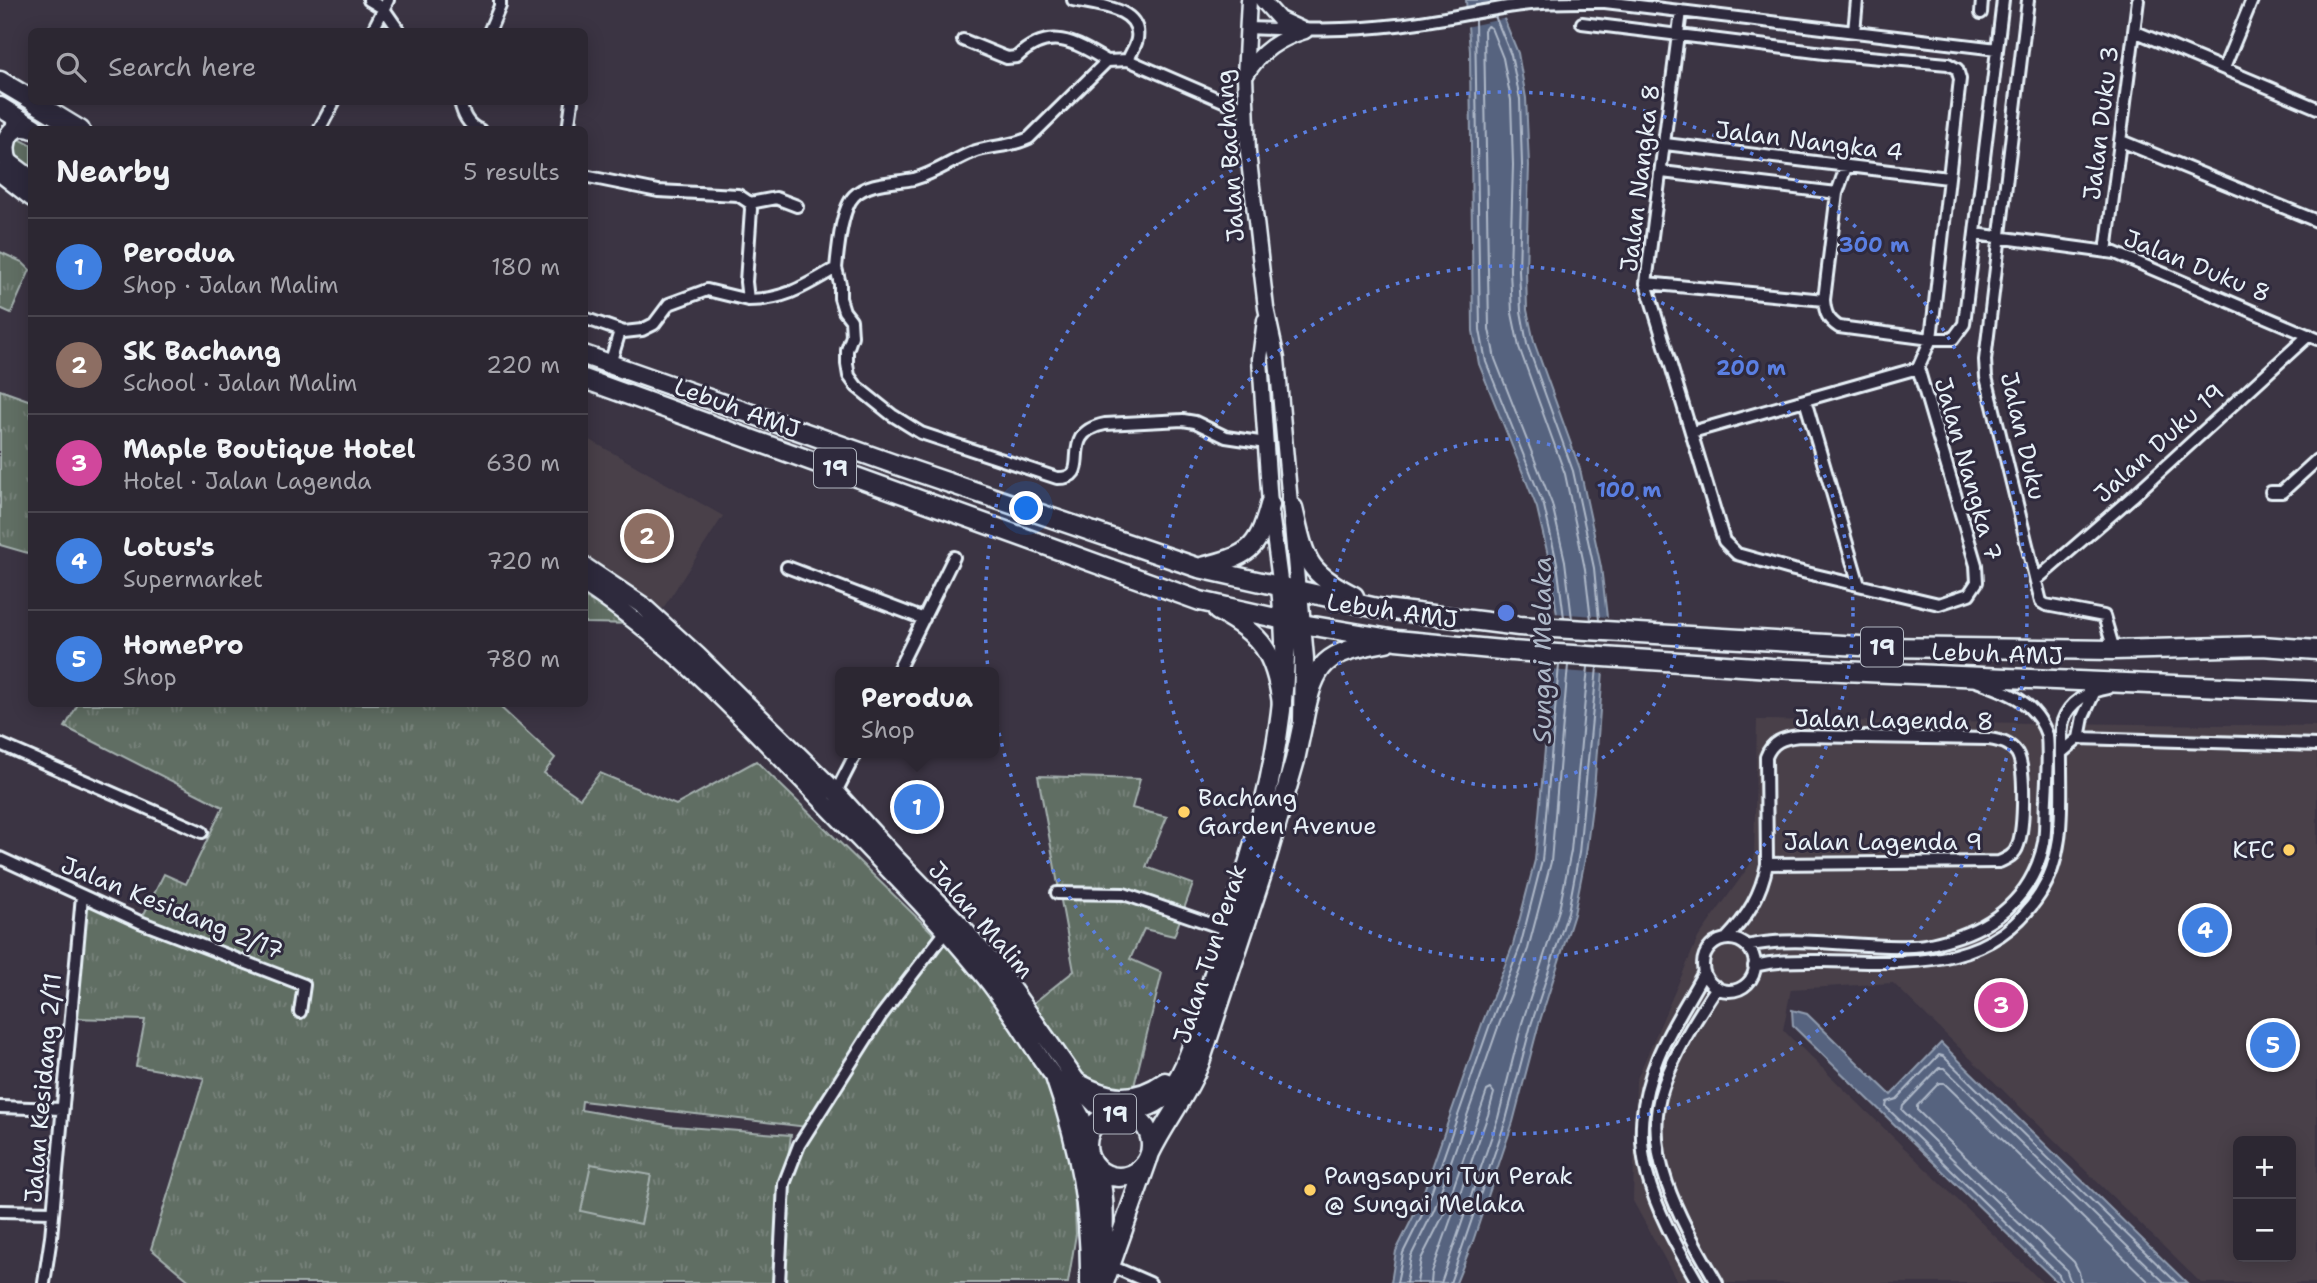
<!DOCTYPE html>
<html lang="en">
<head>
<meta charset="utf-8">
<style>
  body { margin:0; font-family:"Shantell Sans",sans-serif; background:#38333e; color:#f1f3f6 }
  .controls { position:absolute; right:21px; bottom:21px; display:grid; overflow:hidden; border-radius:10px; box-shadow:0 4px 18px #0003 }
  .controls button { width:63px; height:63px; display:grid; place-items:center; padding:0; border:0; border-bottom:2px solid #48444d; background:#2c2732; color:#f1f3f6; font:35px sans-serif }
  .you { position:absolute; left:1027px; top:509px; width:24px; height:24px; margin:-18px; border:5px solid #fff; border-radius:50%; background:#1a73e8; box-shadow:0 0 0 10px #1a73e833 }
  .badge { display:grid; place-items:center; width:46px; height:46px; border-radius:50%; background:#d6ab8b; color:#fff; font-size:23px; font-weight:700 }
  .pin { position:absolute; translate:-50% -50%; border:4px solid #fff; box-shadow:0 2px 7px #0006 }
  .popup { position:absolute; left:835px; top:667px; width:164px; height:91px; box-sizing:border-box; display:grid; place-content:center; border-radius:10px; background:#2c2732; filter:drop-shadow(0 2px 5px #0005); font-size:23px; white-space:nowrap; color:#a6a5ac }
  .popup b { font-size:26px; color:#f1f3f6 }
  .popup::after { content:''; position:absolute; left:50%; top:100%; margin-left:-14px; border:14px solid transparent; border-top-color:#2c2732 }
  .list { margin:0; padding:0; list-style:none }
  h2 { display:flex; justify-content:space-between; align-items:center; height:91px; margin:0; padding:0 28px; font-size:30px }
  h2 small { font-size:23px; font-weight:400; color:#a6a5ac }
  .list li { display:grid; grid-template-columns:46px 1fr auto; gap:21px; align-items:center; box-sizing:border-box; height:98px; padding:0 28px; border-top:2px solid #48444d }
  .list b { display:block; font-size:26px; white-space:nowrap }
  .list p { margin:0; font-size:23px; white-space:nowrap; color:#a6a5ac }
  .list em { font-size:23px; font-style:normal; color:#a6a5ac }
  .icon { flex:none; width:38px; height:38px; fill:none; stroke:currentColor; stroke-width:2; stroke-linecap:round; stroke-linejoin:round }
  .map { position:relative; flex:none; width:2317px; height:1283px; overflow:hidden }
  .search { position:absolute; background:#2c2732; box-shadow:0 4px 18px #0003; left:28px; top:28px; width:560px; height:77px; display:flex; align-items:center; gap:18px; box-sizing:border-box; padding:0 24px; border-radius:10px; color:#a6a5ac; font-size:26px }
  .panel { position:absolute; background:#2c2732; box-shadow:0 4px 18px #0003; left:28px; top:126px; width:560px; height:581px; border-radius:10px }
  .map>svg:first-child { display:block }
  .built { fill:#49404a; fill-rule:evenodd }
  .grass { fill:url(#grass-tufts); stroke:#a4b0ae; stroke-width:2; fill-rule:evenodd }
  .garden { fill:#616e64; stroke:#a4b0ae; stroke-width:2 }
  .water { fill:#56637f; stroke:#909caf; stroke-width:2 }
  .pier { fill:#3b3443 }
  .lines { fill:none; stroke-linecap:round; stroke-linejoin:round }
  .shore { stroke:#aeb8c8; stroke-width:2 }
  .minor-casing { stroke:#e8f1f8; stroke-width:16 }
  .tertiary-casing { stroke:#e8f1f8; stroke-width:19 }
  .secondary-casing { stroke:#e8f1f8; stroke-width:21 }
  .primary-casing { stroke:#e8f1f8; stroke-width:23 }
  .trunk-casing { stroke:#e8f1f8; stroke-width:23 }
  .minor { stroke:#2f2a3d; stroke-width:10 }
  .tertiary { stroke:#2f2a3d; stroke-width:14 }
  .secondary { stroke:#2f2a3d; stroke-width:16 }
  .primary { stroke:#2f2a3d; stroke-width:18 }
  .trunk { stroke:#2f2a3d; stroke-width:18 }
  .ring { fill:none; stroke:#5a7fe2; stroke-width:3.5; stroke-dasharray:3.5 7 }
  .poi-dot { fill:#ffd166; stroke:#2f2a3d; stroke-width:2.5 }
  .labels { text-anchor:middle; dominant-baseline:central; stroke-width:6; stroke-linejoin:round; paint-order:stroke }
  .shield { fill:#2f2a3d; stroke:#b0b5c0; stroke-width:2 }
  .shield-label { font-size:23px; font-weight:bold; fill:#e8f1f8 }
  .street-label { font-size:24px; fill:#e8f1f8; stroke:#2f2a3d }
  .poi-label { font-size:24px; fill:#e8f1f8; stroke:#2f2a3d; text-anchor:start }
  .water-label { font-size:26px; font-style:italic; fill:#aeb8c8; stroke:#2f2a3d }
  .centre { fill:#5a7fe2; stroke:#2f2a3d; stroke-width:3.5 }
  .ring-label { font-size:21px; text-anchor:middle; font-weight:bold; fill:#5a7fe2; stroke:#2f2a3d; stroke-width:6; stroke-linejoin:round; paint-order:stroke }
</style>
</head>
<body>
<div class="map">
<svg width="2317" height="1283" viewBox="0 0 2317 1283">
  <defs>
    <pattern id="grass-tufts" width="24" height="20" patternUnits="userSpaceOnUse" patternTransform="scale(1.75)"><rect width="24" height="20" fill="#616e64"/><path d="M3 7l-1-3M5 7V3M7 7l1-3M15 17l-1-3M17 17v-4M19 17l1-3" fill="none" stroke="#78837b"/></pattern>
  </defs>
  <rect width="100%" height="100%" fill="#3b3443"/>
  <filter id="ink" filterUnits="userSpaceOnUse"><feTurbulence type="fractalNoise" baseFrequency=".0143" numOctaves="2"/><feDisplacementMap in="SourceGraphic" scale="14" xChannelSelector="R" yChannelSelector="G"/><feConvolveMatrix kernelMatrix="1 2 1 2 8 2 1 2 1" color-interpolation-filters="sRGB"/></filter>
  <g filter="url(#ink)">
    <path class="built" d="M585 437 723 516 662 610 585 557Z
      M1757 720 2317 726V1283H2201L1893 983 1791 989 1783 1030 2043 1283H1678L1633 1201 1636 1081 1698 938 1754 859ZM2238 1141H2291V1257H2238Z"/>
    <path class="grass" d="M0 129 31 145V174L0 150Z
      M0 252 22 262 30 270 11 313 0 308Z
      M0 390 31 401V554L0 545Z
      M585 598 641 624 585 623Z
      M78 704H497L555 758 544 773 580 798 600 773 676 805 756 761 940 940 1027 1008 1074 971 1038 776 1140 779 1132 808 1167 817 1146 867 1193 884 1174 936 1144 929 1130 959 1162 973 1131 1098 1071 1101 1076 1234 1068 1283H192L151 1249 204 1078 136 1066 145 1020 71 1018 82 896 140 922 164 874 186 884 223 807 65 727ZM582 1101 808 1127 785 1180 791 1135 673 1126 581 1110Z"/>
    <path class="garden" d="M591 1164 651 1175 641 1224 581 1211Z"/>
    <path class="water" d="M1466 0H1507L1502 14 1518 53 1526 98 1529 165 1526 271 1527 310 1534 342 1580 469 1601 567 1607 617 1594 790 1586 854 1574 914 1538 1027 1513 1122 1473 1241 1456 1283H1391L1396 1251 1419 1205 1482 1024 1513 945 1535 860 1557 615 1550 564 1537 508 1479 364 1473 331 1470 51Z
      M1792 1010 1807 1014 1891 1095 1941 1043 2187 1283H2058L1793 1026Z"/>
    <path class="pier" d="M1498 0H1510L1506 14 1507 18 1465 27 1463 7Z
      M1553 613 1610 617 1607 674 1548 670Z"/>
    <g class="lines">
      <path class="shore" d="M1495 16 1511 55 1520 99 1522 165 1519 271 1521 311 1527 344 1573 471 1594 568 1599 620
        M1475 20 1480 330 1486 362 1544 506 1557 563 1564 618
        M1572 619 1565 561 1552 504 1495 359 1489 329 1484 30 1487 26 1491 28 1503 58 1511 100 1513 165 1510 270 1512 313 1519 347 1565 474 1585 569 1591 620
        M1397 1283 1403 1253 1426 1207 1489 1027 1520 947 1542 861 1559 665
        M1406 1283 1411 1256 1434 1210 1497 1030 1528 949 1551 862 1568 665
        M1417 1283 1421 1259 1444 1214 1487 1091 1491 1089 1494 1093 1488 1115 1432 1272 1431 1283
        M1441 1283 1498 1118 1522 1023 1559 910 1571 851 1588 667
        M1450 1283 1506 1120 1531 1025 1568 912 1579 853 1597 667
        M2062 1283 2059 1275 1886 1107 1887 1102 1897 1099 1939 1055 1943 1056 2177 1283
        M2071 1283 2066 1269 1902 1110 1903 1106 1939 1068H1944L2165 1283
        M2081 1283 2079 1272 2074 1262 1917 1110V1106L1939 1083H1944L2150 1283"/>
      <g class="minor-casing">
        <path id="minor" d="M369 0 384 9 400 32
          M1073 0C1095 5 1142 7 1137 39 1136 46 1130 54 1128 60
          M2028 0 1985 360 1986 377 2041 602 2046 605 2104 616 2114 650
          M1681 11 1646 283 1724 541 1737 554 1794 570 1939 604 1969 594 1977 582 1976 565 1918 368
          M1981 13 1982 0
          M1582 23 1824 53 1948 64 1957 69 1960 79 1931 339 1918 368
          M1247 28C1297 30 1347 31 1397 25 1442 20 1486 9 1530 4 1555 1 1580 2 1605 2L1997 49
          M2134 31 2317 108
          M372 32 388 0
          M489 32 500 6V0
          M1854 32 1857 0
          M963 40 1007 58 1017 57C1049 26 1075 42 1107 61
          M2224 68 2252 0
          M460 102C463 114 467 125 480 130
          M319 130 334 102
          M568 130 572 102
          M2121 141 2317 221
          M1665 144 1948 178
          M1846 167 1837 193 1824 300C1825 313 1828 320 1839 327L1931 339H1953L1964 324 2003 0
          M1662 172 1837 193
          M584 176 658 191 738 195 750 203 751 209 746 282 748 300C785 300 805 286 836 268 838 250 841 209 854 196 869 181 894 183 914 179 936 173 953 160 973 152 991 145 1008 148 1029 138L1107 61 1128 60 1223 101 1246 109
          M750 203 776 198 797 206
          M1975 234 2115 253 2317 339
          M2106 252 2138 0
          M836 268 840 284V298L844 311 851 320 852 336 847 350V364L849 376 857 387 892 415 921 433 1057 478C1097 479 1054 434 1105 424L1183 420 1195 422 1226 437 1266 443
          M1646 283 1824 300
          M584 318 624 332 642 330 654 324 669 304 707 290 748 300
          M610 364 620 331
          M1805 400 1859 585
          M1692 432 1918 368
          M2271 492H2282L2317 460
          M787 567 924 619
          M2036 580 2132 497 2309 335
          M897 672 954 557
          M2079 738 2083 717 2095 691
          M0 744 202 832
          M2061 753 2079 738 2317 745
          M836 792 856 753
          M0 858 140 922 304 985 300 1012
          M1057 893 1124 894 1228 930
          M1726 939C1748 916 1761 895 1767 864L1766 757C1772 741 1783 738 1799 736L1989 739C2001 741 2010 743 2017 753 2026 768 2024 828 2018 845 2015 855 2008 858 1999 862L1767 864
          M1703 965a26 26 0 1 1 52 0a26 26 0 1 1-52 0Z
          M1747 946C1800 934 1858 949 1912 946 1928 946 1944 941 1959 936 2003 921 2035 889 2044 842 2046 828 2045 813 2046 799 2047 778 2049 757 2047 735 2035 701 2008 692 1976 681
          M1754 966C1778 960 1799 961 1823 961 1905 962 1989 973 2040 894 2065 855 2061 808 2061 764 2061 750 2060 735 2063 721 2069 702 2089 691 2108 688
          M1717 987C1696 1019 1676 1050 1663 1087 1639 1154 1685 1227 1717 1283
          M0 1107 62 1109
          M0 1211 53 1212
          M1111 1266 1150 1283
          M44 1283 51 1237 82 896
          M779 1283 784 1184 799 1145 880 1017 946 931
          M1698 1283C1653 1205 1621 1147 1658 1057 1670 1028 1689 1000 1704 972"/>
      </g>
      <g class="tertiary-casing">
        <path id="tertiary" d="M1249 0 1245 76 1248 152 1266 308 1277 359 1298 592
          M1262 0 1279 19 1305 31
          M1246 75C1260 51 1279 39 1305 31
          M1265 320 1260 359 1270 505 1281 588"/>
      </g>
      <g class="secondary-casing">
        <path id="secondary" d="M0 155 32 179
          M0 173 32 198
          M584 566 642 605 698 656 836 792 894 856 958 922 1000 972 1088 1097 1096 1105 1114 1114
          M584 584C668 639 739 714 808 786 867 848 930 909 984 976 1006 1003 1024 1034 1044 1063 1059 1085 1086 1112 1088 1140"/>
      </g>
      <g class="primary-casing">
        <path id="primary" d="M1056 1080C1080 1148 1091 1210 1090 1283
          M1076 1082C1108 1100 1134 1104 1165 1082
          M1121 1113C1139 1111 1157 1106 1169 1092 1191 1065 1200 1017 1211 983 1245 878 1282 768 1285 657 1286 634 1283 610 1281 588
          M1087 1145a32 32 0 1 1 64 0a32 32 0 1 1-64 0Z
          M1096 1167C1108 1191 1103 1249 1101 1276
          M1104 1283 1150 1153C1166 1120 1187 1096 1200 1062L1262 874 1295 760 1303 722 1304 658 1298 592"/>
      </g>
      <g class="trunk-casing">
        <path id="trunk" d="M0 81 32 100
          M34 102 80 130
          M0 107 34 128
          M8 162C0 140 12 119 36 130
          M584 355 891 463 1199 568 1377 608 1519 626 1877 647 2114 650 2262 646 2317 650
          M584 379 1200 601 1302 624 1396 640 1512 651 1771 668 2317 691
          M1293 508C1305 559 1305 572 1354 596
          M1202 567C1247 556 1258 551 1270 505
          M1218 611C1262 634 1275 654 1282 703
          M1303 722C1315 660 1324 653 1386 642"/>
      </g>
      <use href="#minor" class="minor"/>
      <use href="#tertiary" class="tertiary"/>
      <use href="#secondary" class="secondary"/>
      <use href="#primary" class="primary"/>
      <use href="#trunk" class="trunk"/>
    </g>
  </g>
  <g class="ring">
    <circle cx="1506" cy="613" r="174"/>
    <circle cx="1506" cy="613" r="347"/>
    <circle cx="1506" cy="613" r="521"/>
  </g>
  <g class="poi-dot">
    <circle cx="1184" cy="812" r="7"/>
    <circle cx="2289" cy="850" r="7"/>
    <circle cx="1310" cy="1190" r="7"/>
  </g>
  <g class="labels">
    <g class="shield">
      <rect x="814" y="448.5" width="42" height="39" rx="5"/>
      <rect x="1861" y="627.5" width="42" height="39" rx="5"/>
      <rect x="1094" y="1094.5" width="42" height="39" rx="5"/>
    </g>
    <g class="shield-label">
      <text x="835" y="468">19</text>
      <text x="1882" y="647">19</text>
      <text x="1115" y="1114">19</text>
    </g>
    <g class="street-label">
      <text transform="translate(2101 123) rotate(-83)">Jalan Duku 3</text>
      <text transform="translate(1809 141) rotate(7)">Jalan Nangka 4</text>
      <text transform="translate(1230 156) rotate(-94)">Jalan Bachang</text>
      <text transform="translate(1640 178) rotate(-83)">Jalan Nangka 8</text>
      <text transform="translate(2197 266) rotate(22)">Jalan Duku 8</text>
      <text transform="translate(737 408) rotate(20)">Lebuh AMJ</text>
      <text transform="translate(2023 436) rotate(77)">Jalan Duku</text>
      <text transform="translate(2159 443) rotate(-42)">Jalan Duku 19</text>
      <text transform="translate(1968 469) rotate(74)">Jalan Nangka 7</text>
      <text transform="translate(1392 611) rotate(8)">Lebuh AMJ</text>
      <text transform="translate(1997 654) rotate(2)">Lebuh AMJ</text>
      <text transform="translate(1894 720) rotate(1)">Jalan Lagenda 8</text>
      <text x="1883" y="842">Jalan Lagenda 9</text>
      <text transform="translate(172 908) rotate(22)">Jalan Kesidang 2/17</text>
      <text transform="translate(981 920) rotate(49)">Jalan Malim</text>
      <text transform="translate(1210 954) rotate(-72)">Jalan Tun Perak</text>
      <text transform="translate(43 1088) rotate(-85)">Jalan Kesidang 2/11</text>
    </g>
    <g class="poi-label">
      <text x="1198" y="798">Bachang<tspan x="1198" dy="28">Garden Avenue</tspan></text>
      <text x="2275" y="850" text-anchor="end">KFC</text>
      <text x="1324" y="1176">Pangsapuri Tun Perak<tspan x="1324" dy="28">@ Sungai Melaka</tspan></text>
    </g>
    <g class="water-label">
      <text transform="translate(1541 650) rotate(-90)">Sungai Melaka</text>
    </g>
  </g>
  <circle cx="1506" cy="613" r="10" class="centre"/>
  <g class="ring-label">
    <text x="1874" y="252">300 m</text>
    <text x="1751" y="375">200 m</text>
    <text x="1629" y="497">100 m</text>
  </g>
</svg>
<div class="controls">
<button>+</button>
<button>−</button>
</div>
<div class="you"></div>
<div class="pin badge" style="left:917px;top:807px;background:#3f7fe0">1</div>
<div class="popup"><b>Perodua</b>Shop</div>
<div class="pin badge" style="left:647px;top:536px;background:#8d6e63">2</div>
<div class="pin badge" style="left:2001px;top:1005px;background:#d1479c">3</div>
<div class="pin badge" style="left:2205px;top:930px;background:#3f7fe0">4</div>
<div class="pin badge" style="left:2273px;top:1045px;background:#3f7fe0">5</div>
<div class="search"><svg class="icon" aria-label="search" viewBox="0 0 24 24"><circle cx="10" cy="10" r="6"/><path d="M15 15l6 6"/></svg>Search here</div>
<section class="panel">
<h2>Nearby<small>5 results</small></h2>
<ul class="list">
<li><span class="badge" style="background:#3f7fe0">1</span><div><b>Perodua</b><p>Shop · Jalan Malim</p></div><em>180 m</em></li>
<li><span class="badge" style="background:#8d6e63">2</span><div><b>SK Bachang</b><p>School · Jalan Malim</p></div><em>220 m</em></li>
<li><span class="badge" style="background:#d1479c">3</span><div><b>Maple Boutique Hotel</b><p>Hotel · Jalan Lagenda</p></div><em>630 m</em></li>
<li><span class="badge" style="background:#3f7fe0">4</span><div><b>Lotus's</b><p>Supermarket</p></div><em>720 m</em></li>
<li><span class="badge" style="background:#3f7fe0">5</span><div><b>HomePro</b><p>Shop</p></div><em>780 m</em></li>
</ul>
</section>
</div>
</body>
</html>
